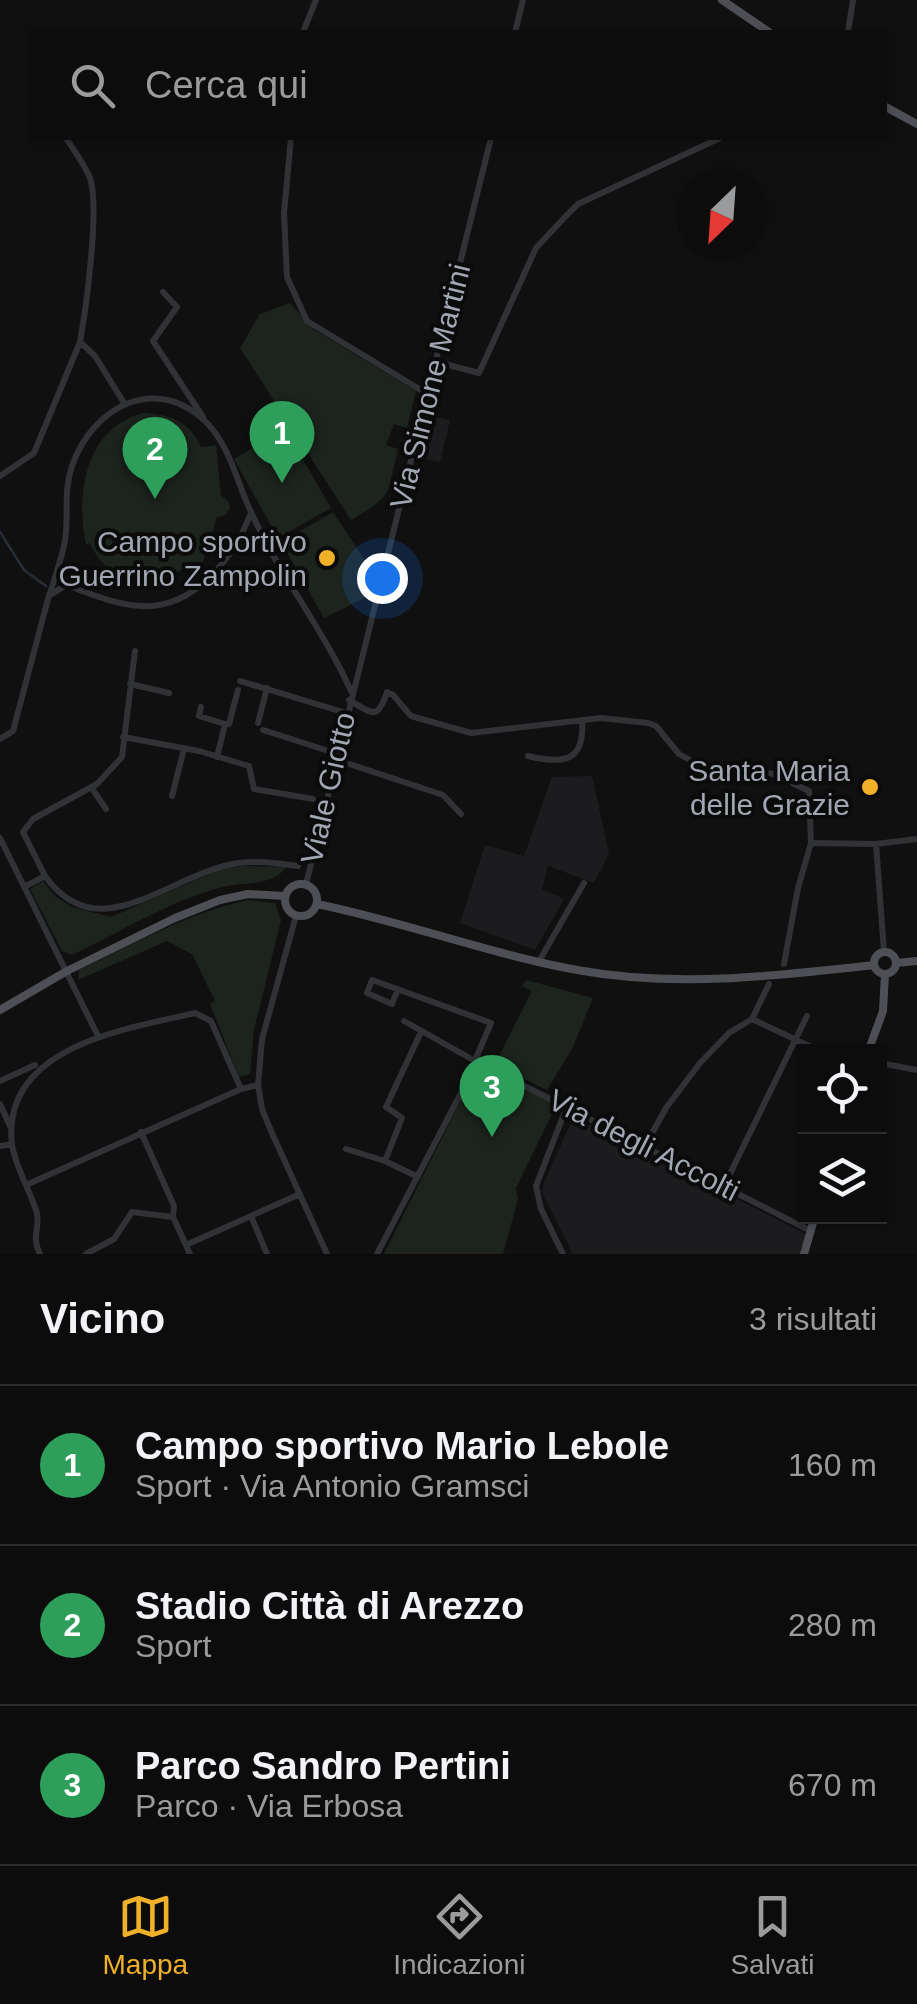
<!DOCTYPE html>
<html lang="it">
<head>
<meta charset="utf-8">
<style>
  body { margin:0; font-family:Arial,sans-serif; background:#151516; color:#f1f3f6 }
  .controls { position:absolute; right:30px; bottom:30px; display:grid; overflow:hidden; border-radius:0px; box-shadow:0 2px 8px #0004 }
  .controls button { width:90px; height:90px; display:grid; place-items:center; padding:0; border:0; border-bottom:2px solid #2c2c2e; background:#0c0c0d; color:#f1f3f6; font:50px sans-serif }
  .compass { position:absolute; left:677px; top:170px; width:90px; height:90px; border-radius:50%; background:#0c0c0d; box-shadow:0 2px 8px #0004; rotate:205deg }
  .you { position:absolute; left:382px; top:578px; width:35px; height:35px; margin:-25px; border:8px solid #fff; border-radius:50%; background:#1a73e8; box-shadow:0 0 0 15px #1a73e833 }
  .badge { display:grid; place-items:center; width:65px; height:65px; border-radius:50%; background:#f0b129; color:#fff; font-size:32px; font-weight:700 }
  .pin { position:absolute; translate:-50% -82px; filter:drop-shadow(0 2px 5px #0008) }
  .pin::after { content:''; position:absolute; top:52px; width:35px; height:30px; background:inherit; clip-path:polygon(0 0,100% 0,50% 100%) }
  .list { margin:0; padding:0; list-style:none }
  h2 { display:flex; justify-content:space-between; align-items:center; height:130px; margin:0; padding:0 40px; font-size:42px }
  h2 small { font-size:32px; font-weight:400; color:#9a9b9d }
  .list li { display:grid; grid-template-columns:65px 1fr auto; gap:30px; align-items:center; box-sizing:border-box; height:160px; padding:0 40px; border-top:2px solid #2c2c2e }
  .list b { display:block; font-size:38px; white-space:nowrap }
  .list p { margin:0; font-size:32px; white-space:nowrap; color:#9a9b9d }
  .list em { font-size:32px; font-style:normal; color:#9a9b9d }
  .icon { flex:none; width:55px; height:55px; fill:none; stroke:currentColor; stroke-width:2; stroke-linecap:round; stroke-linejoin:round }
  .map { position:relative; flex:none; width:917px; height:1254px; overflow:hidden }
  .search { position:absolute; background:#0c0c0d; box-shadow:0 2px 8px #0004; left:30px; right:30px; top:30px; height:110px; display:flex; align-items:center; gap:25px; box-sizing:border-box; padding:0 35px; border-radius:0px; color:#9a9b9d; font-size:38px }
  .sheet { height:610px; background:#0c0c0d }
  nav { display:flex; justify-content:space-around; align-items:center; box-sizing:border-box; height:140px; border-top:2px solid #2c2c2e; background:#0c0c0d; font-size:28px; color:#9a9b9d }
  nav a { display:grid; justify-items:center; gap:5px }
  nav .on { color:#f0b129 }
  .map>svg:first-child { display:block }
  .built { fill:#1c1c1e }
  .green { fill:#1c241d }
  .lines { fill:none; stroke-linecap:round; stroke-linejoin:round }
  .stream { stroke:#272e35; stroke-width:2.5 }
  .minor { stroke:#313236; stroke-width:6 }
  .major { stroke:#4d4f55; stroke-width:8 }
  .poi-dot { fill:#f0b129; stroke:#0b0b0c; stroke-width:4 }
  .labels { text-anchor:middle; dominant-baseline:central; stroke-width:8; stroke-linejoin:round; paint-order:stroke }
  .street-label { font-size:30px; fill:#a1a6b2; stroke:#0b0b0c }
  .poi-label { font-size:30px; fill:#a1a6b2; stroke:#0b0b0c; text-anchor:end }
</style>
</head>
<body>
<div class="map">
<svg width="917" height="1254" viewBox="0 0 917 1254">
  <rect width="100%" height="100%" fill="#101011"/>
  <path class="built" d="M427 415 450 420 440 462 417 457Z
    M592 776 609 854 594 883 548 866 542 889 564 899 535 950 460 923 485 845 524 856 552 777Z
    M577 1118 806 1234 800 1254H573L542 1193 544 1183 572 1120Z"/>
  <path class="green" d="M290 303 313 329 416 391 407 428 394 424 386 445 398 449C387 495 393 496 351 520L240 348 260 314Z
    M143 413C169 414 190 421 201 447L216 445 221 496 228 501 230 508 226 515 217 517 202 565 196 563 189 572 183 569C149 594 106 581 90 543L86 545C75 492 86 428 143 413Z
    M285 429 331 508 278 538 234 459Z
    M333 512 374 574 368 596 324 618 281 542Z
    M241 866 286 867C275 886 242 882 222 887 170 901 120 932 72 955L62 951 30 889 43 881 55 896 72 907 111 917 219 870Z
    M248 900 275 903 281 920 254 1030 250 1074 239 1077 210 1004 215 1001 192 954 167 941 78 980 79 970C134 944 188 913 248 900Z
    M526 980 593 998 573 1047 547 1090 495 1064 532 991 522 986Z
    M485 1070 557 1104 516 1188 518 1199 503 1254H384L474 1074Z"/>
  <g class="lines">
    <path class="stream" d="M0 532 24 570 46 586"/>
    <path class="minor" d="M303 32 316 0
      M515 32 523 0
      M848 32 853 0
      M66 138C74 150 84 164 90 178 100 207 86 309 80 342L95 356 124 403
      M291 138 284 213 287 277 307 321 429 395
      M163 292 177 307 153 341 203 417
      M437 362 479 373 536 248 565 217 578 204 720 138
      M0 476 34 453 80 342
      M52 594 66 585C91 594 116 605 142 606 194 609 234 557 250 515
      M240 681 346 713
      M130 684 169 693
      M349 700C371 712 377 723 387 692L393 695 411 716 471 733 601 718 648 723 656 726 679 754 697 764 773 774 809 791 811 843 876 844 917 839
      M201 707 199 716 225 724 217 757
      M258 723 267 688
      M225 724H229L238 690
      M263 730 338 754
      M123 737 199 751 249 766 254 789 313 799
      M0 739 13 731C25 687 36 643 48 599 54 580 61 561 65 541 69 516 63 492 72 466 93 406 157 372 208 424 231 449 237 483 251 512 279 574 323 629 351 691
      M528 756C565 765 585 761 582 720
      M337 760 443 795 461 814
      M91 787 106 809
      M172 796 184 749
      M0 838 98 1036
      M876 844 884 952
      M45 876 23 832 33 819 97 784 122 757 135 651
      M306 884 491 138
      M24 887 45 876C97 949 165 879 228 865 251 859 275 863 298 866
      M296 916 262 1039 258 1085 262 1109 271 1131 327 1254
      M538 963 584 883
      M784 964 798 888 811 843
      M752 1019 822 1052
      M404 1021 475 1061 811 1231
      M880 1063 917 1070
      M0 1081 35 1065
      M0 1104 10 1126
      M141 1132 174 1206 173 1217 190 1254
      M0 1146 12 1144
      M645 1146 666 1108 700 1063 729 1033 752 1019 769 984
      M346 1149 385 1161 418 1177
      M385 1161 402 1118 386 1107 421 1032
      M26 1185 241 1089 258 1085
      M724 1186 807 1016
      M251 1216 267 1254
      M186 1245 300 1194
      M40 1254C30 1235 42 1226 36 1210 29 1189 16 1168 12 1145 0 1046 127 1029 195 1013L211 1021 241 1089
      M86 1254 114 1239 132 1212 173 1217
      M377 1254 461 1093 491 1023 372 980 367 993 392 1004 398 989
      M563 1254 541 1209 536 1186 567 1106"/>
    <path class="major" d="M722 0 769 32
      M884 106 917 124
      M285 900a16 16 0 1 1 32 0a16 16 0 1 1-32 0Z
      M317 904C405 922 489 954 577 970 675 988 776 976 874 965
      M874 963a11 11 0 1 1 22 0a11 11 0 1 1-22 0Z
      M896 963 917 961
      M0 1010 67 971 175 918 220 900 248 894 285 896
      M868 1052 883 1011 885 974
      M804 1254 815 1216"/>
  </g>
  <g class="poi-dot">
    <circle cx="327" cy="558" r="10"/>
    <circle cx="870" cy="787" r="10"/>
  </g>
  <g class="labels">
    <g class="street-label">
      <text transform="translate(430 386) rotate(-76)">Via Simone Martini</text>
      <text transform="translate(328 788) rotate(-77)">Viale Giotto</text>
      <text transform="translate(644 1145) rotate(27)">Via degli Accolti</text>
    </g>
    <g class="poi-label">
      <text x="307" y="541">Campo sportivo<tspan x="307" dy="34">Guerrino Zampolin</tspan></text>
      <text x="850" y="770">Santa Maria<tspan x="850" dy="34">delle Grazie</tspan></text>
    </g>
  </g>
</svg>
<div class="controls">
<button><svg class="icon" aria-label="locate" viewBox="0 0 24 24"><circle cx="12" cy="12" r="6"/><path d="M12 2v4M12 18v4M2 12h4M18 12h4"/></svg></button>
<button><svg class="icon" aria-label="layers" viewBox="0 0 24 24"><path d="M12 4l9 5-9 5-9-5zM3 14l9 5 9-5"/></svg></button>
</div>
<svg class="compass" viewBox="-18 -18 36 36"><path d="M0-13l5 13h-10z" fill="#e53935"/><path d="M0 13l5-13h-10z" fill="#9a9b9d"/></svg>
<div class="you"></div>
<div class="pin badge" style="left:282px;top:483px;background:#2e9e5b">1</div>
<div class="pin badge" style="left:155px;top:499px;background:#2e9e5b">2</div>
<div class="pin badge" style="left:492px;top:1137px;background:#2e9e5b">3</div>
<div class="search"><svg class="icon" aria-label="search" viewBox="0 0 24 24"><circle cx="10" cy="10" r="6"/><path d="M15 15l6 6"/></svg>Cerca qui</div>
</div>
<section class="sheet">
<h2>Vicino<small>3 risultati</small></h2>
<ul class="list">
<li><span class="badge" style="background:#2e9e5b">1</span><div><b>Campo sportivo Mario Lebole</b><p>Sport · Via Antonio Gramsci</p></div><em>160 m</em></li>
<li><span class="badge" style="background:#2e9e5b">2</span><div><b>Stadio Città di Arezzo</b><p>Sport</p></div><em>280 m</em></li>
<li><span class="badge" style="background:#2e9e5b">3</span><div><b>Parco Sandro Pertini</b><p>Parco · Via Erbosa</p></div><em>670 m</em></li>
</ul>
</section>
<nav>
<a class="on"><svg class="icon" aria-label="map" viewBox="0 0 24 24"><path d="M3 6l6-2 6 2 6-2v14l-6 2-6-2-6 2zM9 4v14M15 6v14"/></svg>Mappa</a>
<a><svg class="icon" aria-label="directions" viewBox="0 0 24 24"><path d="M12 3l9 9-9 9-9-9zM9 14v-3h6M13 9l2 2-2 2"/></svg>Indicazioni</a>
<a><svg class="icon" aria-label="saved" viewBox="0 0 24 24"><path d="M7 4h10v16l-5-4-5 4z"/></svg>Salvati</a>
</nav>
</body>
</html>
